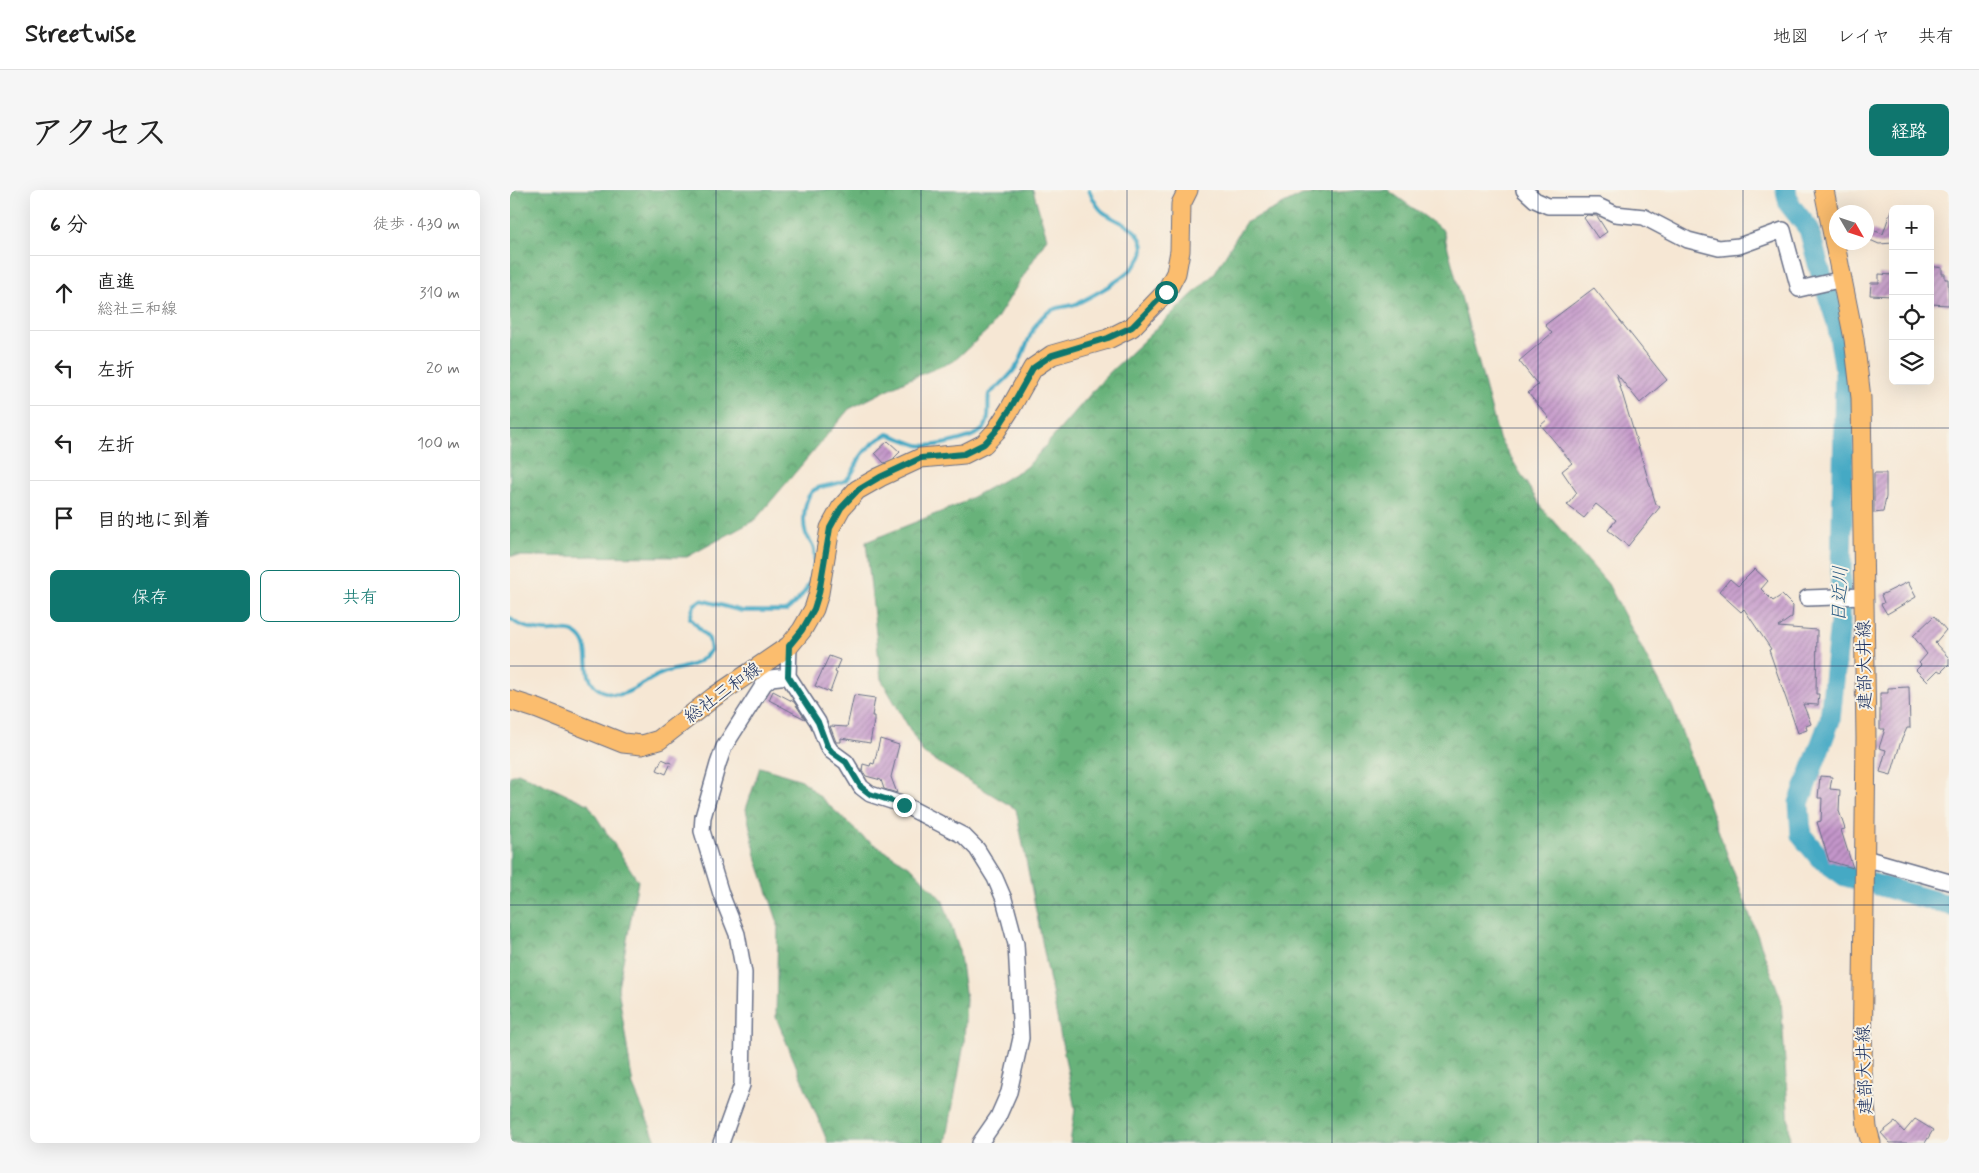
<!DOCTYPE html>
<html lang="ja">
<head>
<meta charset="utf-8">
<style>
  body { margin:0; font-family:Mynerve,"Klee One",sans-serif; background:#f6f6f6; color:#222 }
  .controls { position:absolute; right:15px; top:15px; display:grid; overflow:hidden; border-radius:8px; box-shadow:0 5px 20px #0002 }
  .controls button { width:45px; height:45px; display:grid; place-items:center; padding:0; border:0; border-bottom:1px solid #e0e0e0; background:#fff; color:#222; font:25px sans-serif }
  .compass { position:absolute; left:1319px; top:15px; width:45px; height:45px; border-radius:50%; background:#fff; box-shadow:0 5px 20px #0002; rotate:129deg }
  .stop { position:absolute; width:15px; height:15px; margin:-11px; border:4px solid #0f766e; border-radius:50%; background:#fff }
  .stop.end { background:#0f766e; border-color:#fff; box-shadow:0 1px 5px #0008 }
  .list { margin:0; padding:0; list-style:none }
  h2 { display:flex; justify-content:space-between; align-items:center; height:65px; margin:0; padding:0 20px; font-size:21px }
  h2 small { font-size:16px; font-weight:400; color:#767676 }
  .list li { display:grid; grid-template-columns:32px 1fr auto; gap:15px; align-items:center; box-sizing:border-box; height:75px; padding:0 20px; border-top:1px solid #e0e0e0 }
  .list b { display:block; font-size:19px; white-space:nowrap }
  .list p { margin:0; font-size:16px; white-space:nowrap; color:#767676 }
  .list em { font-size:16px; font-style:normal; color:#767676 }
  .actions { display:flex; gap:10px; padding:15px 20px }
  .actions a { flex:1; padding:11px 0; border:1px solid #0f766e; border-radius:8px; text-align:center; font-size:18px; color:#0f766e }
  .actions .main { background:#0f766e; color:#fff }
  .icon { flex:none; width:28px; height:28px; fill:none; stroke:currentColor; stroke-width:2; stroke-linecap:round; stroke-linejoin:round }
  .map { position:relative; flex:none; width:1439px; height:953px; overflow:hidden; border-radius:8px }
  header { display:flex; align-items:center; gap:30px; box-sizing:border-box; height:70px; padding:0 25px; background:#fff; border-bottom:1px solid #e0e0e0 }
  header strong { font-size:24px }
  nav { display:flex; gap:28px; margin-inline-start:auto; font-size:18px }
  .intro { display:flex; align-items:center; justify-content:space-between; box-sizing:border-box; height:120px; padding:0 30px }
  h1 { margin:0; font-size:35px }
  .button { padding:12px 22px; border-radius:8px; background:#0f766e; color:#fff; font-size:18px; font-weight:700 }
  main { display:flex; gap:30px; padding:0 30px }
  aside { flex:1; background:#fff; border-radius:8px; box-shadow:0 5px 20px #0002 }
  .map>svg:first-child { display:block }
  .forest { fill:url(#forest-crowns); stroke:#42706c }
  .lines { fill:none; stroke-linecap:round; stroke-linejoin:round }
  .stream { stroke:#44a9c4; stroke-width:4 }
  .river { stroke:#44a9c4; stroke-width:21 }
  .building { fill:url(#building-hatch) }
  .minor-casing { stroke:#686f87; stroke-width:18 }
  .major-casing { stroke:#686f87; stroke-width:21 }
  .minor { stroke:#fff; stroke-width:15 }
  .major { stroke:#fbbd6e; stroke-width:19 }
  .route { stroke:#0f766e; stroke-width:6 }
  .grid { fill:none; stroke:#1b2f5e; stroke-width:1; stroke-opacity:0.55 }
  .labels { text-anchor:middle; dominant-baseline:central; stroke-width:4; stroke-linejoin:round; paint-order:stroke }
  .street-label { font-size:18px; fill:#1b2f5e; stroke:#f7f3e8 }
  .water-label { font-size:19px; font-style:italic; fill:#295a82; stroke:#f7f3e8 }
</style>
</head>
<body>
<header>
<strong>Streetwise</strong>
<nav><a>地図</a><a>レイヤ</a><a>共有</a></nav>
</header>
<div class="intro"><h1>アクセス</h1><a class="button">経路</a></div>
<main>
<aside>
<h2>6 分<small>徒歩 · 430 m</small></h2>
<ul class="list">
<li><svg class="icon" aria-label="ahead" viewBox="0 0 24 24"><path d="M12 20V5M6 11l6-6 6 6"/></svg><div><b>直進</b><p>総社三和線</p></div><em>310 m</em></li>
<li><svg class="icon" aria-label="left" viewBox="0 0 24 24"><path d="M17 20v-9H6M10 6l-5 5 5 5"/></svg><div><b>左折</b></div><em>20 m</em></li>
<li><svg class="icon" aria-label="left" viewBox="0 0 24 24"><path d="M17 20v-9H6M10 6l-5 5 5 5"/></svg><div><b>左折</b></div><em>100 m</em></li>
<li><svg class="icon" aria-label="arrive" viewBox="0 0 24 24"><path d="M6 21V4h12l-3 4 3 4H6"/></svg><div><b>目的地に到着</b></div></li>
</ul>
<div class="actions"><a class="main">保存</a><a>共有</a></div>
</aside>
<div class="map">
<svg width="1439" height="953" viewBox="0 0 1439 953">
  <defs>
    <pattern id="forest-crowns" width="20" height="18" patternUnits="userSpaceOnUse" patternTransform="scale(1.25)"><rect width="20" height="18" fill="#68b27a"/><path d="M2 6a3 3 0 1 1 6 0M12 15a3 3 0 1 1 6 0" fill="none" stroke="#559167"/></pattern>
    <pattern id="building-hatch" width="6" height="6" patternUnits="userSpaceOnUse" patternTransform="scale(1.25)"><rect width="6" height="6" fill="#c395c9"/><path d="M-1 1l2-2M0 6l6-6M5 7l2-2" fill="none" stroke="#9e7aa6"/></pattern>
  </defs>
  <rect width="100%" height="100%" fill="#f7f3e8"/>
  <filter id="ink" filterUnits="userSpaceOnUse"><feTurbulence type="fractalNoise" baseFrequency=".02" numOctaves="2"/><feDisplacementMap in="SourceGraphic" scale="10" xChannelSelector="R" yChannelSelector="G"/><feConvolveMatrix kernelMatrix="1 2 1 2 8 2 1 2 1" color-interpolation-filters="sRGB"/></filter>
  <filter id="wash" filterUnits="userSpaceOnUse"><feTurbulence type="fractalNoise" baseFrequency=".0096" numOctaves="4" result="noise"/><feDisplacementMap in="SourceGraphic" scale="20" xChannelSelector="R" yChannelSelector="G"/><feGaussianBlur stdDeviation="1.12" result="paint"/><feColorMatrix in="noise" values="0 0 0 0 0 0 0 0 0 0 0 0 0 0 0 0 0 1.4 0 .05"/><feComposite in="paint" operator="in"/></filter>
  <g filter="url(#wash)">
    <rect width="100%" height="100%" fill="#f6e7d4"/>
    <path class="forest" d="M0 0H523L537 48 482 136 444 171 397 190 339 219 245 330 177 367 0 366Z
      M855 0H878L933 40 989 248 1031 317 1098 394 1162 516 1271 809 1280 953H560L565 919 506 619 414 564 371 489 356 352 448 315 517 277 597 185 704 84 735 33 792 5Z
      M250 577 292 590 354 648 402 678 433 711 449 759 456 809 454 854 436 953H318L266 827 268 733 247 670 236 619Z
      M8 583 78 614 128 691 108 798 123 896 147 953H0V586Z"/>
    <g class="lines">
      <path class="stream" d="M0 428C7 436 24 440 35 441 45 442 56 438 65 443 85 455 71 480 84 495 90 502 104 506 112 504 127 500 139 488 153 483 164 479 177 478 186 473 192 470 197 465 201 460L199 449 180 428 184 415 191 410 232 421H276C281 416 288 411 292 405 301 395 306 374 304 361 304 355 298 349 296 344 292 333 294 306 304 300 314 294 328 296 337 289 343 284 346 275 349 269 356 258 367 249 378 244 388 247 398 252 408 255 421 258 466 249 474 238 481 229 477 214 479 204 490 195 501 186 508 174 518 156 521 130 542 120 550 116 560 117 568 113 584 105 633 80 633 59 633 38 607 32 593 22 586 16 583 8 579 0"/>
      <path class="river" d="M1276 0 1279 14 1299 39 1308 74 1327 133 1335 181 1330 432 1320 530 1289 613 1291 645 1310 668 1335 686 1439 715"/>
    </g>
    <g id="blocks">
      <path class="building" d="M1381 20 1383 53 1369 54 1360 50 1363 40 1373 44Z
        M1077 25 1087 26 1097 42 1088 48 1074 28Z
        M1420 76 1432 78V84H1435V89H1438L1439 115 1420 114Z
        M1369 84 1383 85V106L1360 105 1361 93H1369Z
        M1084 98 1157 190 1130 213 1106 183 1139 292 1146 314 1150 317 1118 356 1098 340 1106 330 1086 314 1074 328 1057 315 1067 303 1052 281 1062 273 1031 235 1039 228 1018 203 1028 195 1009 171 1042 143 1035 135Z
        M378 251 390 262 383 269 374 273 365 263Z
        M1364 283H1376V307L1373 322 1364 323Z
        M1245 379 1258 391 1251 399 1263 411 1272 405 1283 416 1282 427 1268 437 1307 440 1306 504H1309L1308 515 1293 514 1301 534 1296 536 1297 540 1288 543 1259 460 1261 459 1234 419 1231 422 1209 402 1220 389 1228 396Z
        M1398 392 1406 407 1377 424 1371 414 1374 413 1371 405Z
        M1424 426 1436 440 1425 453 1439 468V474L1431 482 1428 480 1417 491 1406 480 1411 475 1409 473 1417 464 1403 446Z
        M319 466 330 470 325 482 327 483 320 502 305 496Z
        M1399 497 1400 538H1397L1391 551 1381 585 1370 582 1376 560 1369 558 1375 539H1370V503H1378V498Z
        M263 501 284 512 295 529 259 510Z
        M344 505 365 508 362 526H364V531L360 553 331 548V552H326L320 536 337 537Z
        M370 549 389 555 381 587 387 603 374 599 371 590 356 586 352 580 353 574 360 576 361 573 364 574Z
        M152 569 161 573 156 584 147 580Z
        M1310 586 1322 587 1320 599 1330 600 1329 621 1335 639 1331 640 1343 678 1319 671 1307 632 1311 631 1312 608H1308Z
        M1405 929 1423 940 1415 953H1380L1371 943 1385 932 1394 942Z"/>
    </g>
  </g>
  <g filter="url(#ink)">
    <use href="#blocks" fill-opacity="0" stroke="#686f87" stroke-width="1"/>
    <g class="lines">
      <g class="minor-casing">
        <path id="minor" d="M1014 0 1025 10 1038 16H1088L1105 24 1134 27 1178 50 1209 58 1229 56 1273 40 1289 99 1333 89
          M1297 408 1354 406
          M279 456 278 486 308 532 317 555 321 561 336 572 351 597 360 604 394 615 454 646 467 659 485 688 494 709 506 754 511 848 499 902 488 927 470 953
          M1355 668 1439 692
          M211 953 232 895 234 783 227 744 211 704 192 641 193 627 208 574 214 557 254 494 261 488 278 486"/>
      </g>
      <g class="major-casing">
        <path id="major" d="M1314 0 1344 149 1351 208 1356 548 1352 880 1357 938 1361 953
          M0 510 28 519 113 553 132 555 149 550 204 507 279 456 292 440 304 419 309 403 320 338 331 318 347 300 370 287 411 268 454 264 474 254 486 241 500 219 523 178 542 165 598 149 622 137 656 102 666 83 670 61 671 14 678 0"/>
      </g>
      <use href="#minor" class="minor"/>
      <use href="#major" class="major"/>
    </g>
  </g>
  <g class="lines" filter="url(#ink)">
    <path class="route" d="M394 615 360 604 351 597 336 572 322 562 317 556 308 532 278 486 279 456 292 440 304 419 309 403 320 338 331 318 348 300 370 287 411 268 454 264 474 254 486 241 500 219 523 178 542 165 598 148 622 137 656 102"/>
  </g>
  <path class="grid" d="M206 0V953M411 0V953M617 0V953M822 0V953M1028 0V953M1233 0V953M0 238H1439M0 476H1439M0 715H1439"/>
  <g class="labels">
    <g class="street-label">
      <text transform="translate(1355 475) rotate(-91)">建部大井線</text>
      <text transform="translate(213 503) rotate(-36)">総社三和線</text>
      <text transform="translate(1355 880) rotate(-92)">建部大井線</text>
    </g>
    <g class="water-label">
      <text transform="translate(1330 404) rotate(-88)">日近川</text>
    </g>
  </g>
</svg>
<div class="controls">
<button>+</button>
<button>−</button>
<button><svg class="icon" aria-label="locate" viewBox="0 0 24 24"><circle cx="12" cy="12" r="6"/><path d="M12 2v4M12 18v4M2 12h4M18 12h4"/></svg></button>
<button><svg class="icon" aria-label="layers" viewBox="0 0 24 24"><path d="M12 4l9 5-9 5-9-5zM3 14l9 5 9-5"/></svg></button>
</div>
<svg class="compass" viewBox="-18 -18 36 36"><path d="M0-13l5 13h-10z" fill="#e53935"/><path d="M0 13l5-13h-10z" fill="#767676"/></svg>
<div class="stop" style="left:656px;top:102px"></div>
<div class="stop end" style="left:394px;top:615px"></div>
</div>
</main>
</body>
</html>
